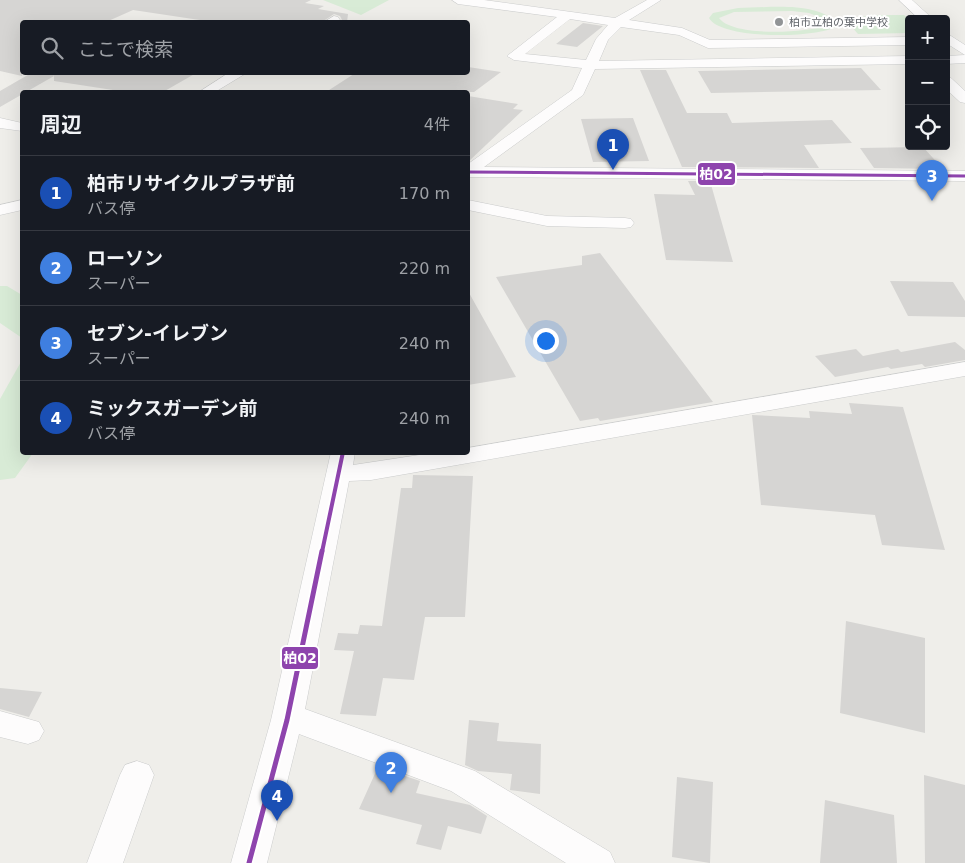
<!DOCTYPE html>
<html lang="ja">
<head>
<meta charset="utf-8">
<style>
  body { margin:0; font-family:"DejaVu Sans","Noto Sans JP",sans-serif; background:#242831; color:#f1f3f6 }
  .controls { position:absolute; right:15px; top:15px; display:grid; overflow:hidden; border-radius:5px; box-shadow:0 5px 20px #0002 }
  .controls button { width:45px; height:45px; display:grid; place-items:center; padding:0; border:0; border-bottom:1px solid #363941; background:#171b24; color:#f1f3f6; font:25px sans-serif }
  .you { position:absolute; left:545px; top:340px; width:18px; height:18px; margin:-12px; border:4px solid #fff; border-radius:50%; background:#1a73e8; box-shadow:0 0 0 8px #1a73e833 }
  .badge { display:grid; place-items:center; width:32px; height:32px; border-radius:50%; background:#919496; color:#fff; font-size:16px; font-weight:700 }
  .pin { position:absolute; translate:-50% -41px; filter:drop-shadow(0 1px 2px #0008) }
  .pin::after { content:''; position:absolute; top:26px; width:18px; height:15px; background:inherit; clip-path:polygon(0 0,100% 0,50% 100%) }
  .list { margin:0; padding:0; list-style:none }
  h2 { display:flex; justify-content:space-between; align-items:center; height:65px; margin:0; padding:0 20px; font-size:21px }
  h2 small { font-size:16px; font-weight:400; color:#9ea1a6 }
  .list li { display:grid; grid-template-columns:32px 1fr auto; gap:15px; align-items:center; box-sizing:border-box; height:75px; padding:0 20px; border-top:1px solid #363941 }
  .list b { display:block; font-size:19px; white-space:nowrap }
  .list p { margin:0; font-size:16px; white-space:nowrap; color:#9ea1a6 }
  .list em { font-size:16px; font-style:normal; color:#9ea1a6 }
  .icon { flex:none; width:28px; height:28px; fill:none; stroke:currentColor; stroke-width:2; stroke-linecap:round; stroke-linejoin:round }
  .map { position:relative; flex:none; width:965px; height:863px; overflow:hidden }
  .search { position:absolute; background:#171b24; box-shadow:0 5px 20px #0002; left:20px; top:20px; width:450px; height:55px; display:flex; align-items:center; gap:12px; box-sizing:border-box; padding:0 18px; border-radius:5px; color:#9ea1a6; font-size:19px }
  .panel { position:absolute; background:#171b24; box-shadow:0 5px 20px #0002; left:20px; top:90px; width:450px; height:365px; border-radius:5px }
  .map>svg:first-child { display:block }
  .green { fill:#d8ebd6; fill-rule:evenodd }
  .building { fill:#d6d5d3 }
  .lines { fill:none; stroke-linecap:round; stroke-linejoin:round }
  .minor-casing { stroke:#cbcccc; stroke-width:1 }
  .minor { fill:#fdfcfc; fill-rule:evenodd }
  .bus-1-far2-casing { stroke:#fff; stroke-width:6 }
  .bus-1-far1-casing { stroke:#fff; stroke-width:8 }
  .bus-1-casing { stroke:#fff; stroke-width:9 }
  .bus-1-far2 { stroke:#8e44ad; stroke-width:3 }
  .bus-1-far1 { stroke:#8e44ad; stroke-width:4 }
  .bus-1 { stroke:#8e44ad; stroke-width:5 }
  .poi-dot { fill:#919496; stroke:#fff; stroke-width:2 }
  .labels { text-anchor:middle; dominant-baseline:central; stroke-width:4; stroke-linejoin:round; paint-order:stroke }
  .far-poi-label { font-size:11px; fill:#5f6368; stroke:#fff; text-anchor:start }
  .line-badge { stroke:#fff; stroke-width:2 }
  .badge-label { font-size:14px; text-anchor:middle; font-weight:bold; fill:#fff }
</style>
</head>
<body>
<div class="map">
<svg width="965" height="863" viewBox="0 0 965 863">
  <rect width="100%" height="100%" fill="#efeeea"/>
  <path class="green" d="M323 0H389L361 15Z
    M738 8C768 8 818 0 839 25 821 39 721 40 709 18L713 13ZM792 11 809 13 824 19 825 26C805 33 733 37 719 18L734 12Z
    M870 15H904L909 19V33L858 34 850 25V20Z
    M0 286H7L22 295V338L0 323Z
    M22 360V452L33 453 15 478 0 480V399Z"/>
  <path class="building" d="M0 0H311L305 3 324 6 318 9 348 14 347 22H340L342 20 340 16 334 14 322 22H213L133 10 106 22H22V76L0 71Z
    M583 23 603 26 577 47 556 44Z
    M468 67 501 72 474 92H326L357 72H468Z
    M861 68 881 90 711 93 698 71Z
    M640 70H666L687 113H727L732 123 832 120 852 143 804 145 819 168 682 167Z
    M33 72H52L54 76 0 107V91Z
    M54 72H198L163 92H126L54 81Z
    M468 96 518 104 513 109 523 110 468 162Z
    M633 118 649 161 593 162 581 119Z
    M923 147 943 169 874 168 860 148Z
    M688 181H710L733 262 666 260 654 194 695 195Z
    M600 253 713 402 600 421 598 418 580 421 496 277 582 265V256Z
    M890 281 953 282 965 301V317L908 316Z
    M468 291 516 377 468 385Z
    M955 342 965 350V360L925 367 922 364 891 369 888 367 835 377 815 356 856 349 863 356 898 349 901 352Z
    M849 403 903 407 945 550 882 545 875 515 761 505 752 415 810 418 809 411 852 414Z
    M413 475 473 476 465 617H425L414 680 383 678 376 716 340 714 354 651 334 650 338 633 358 634 360 625 382 626 401 488H412Z
    M846 621 925 638V733L840 713Z
    M0 688 42 692 29 717 0 709Z
    M469 720 499 723 497 741 541 744 540 794 510 790 512 774 478 771 465 765Z
    M378 767 420 781 416 793 470 805 487 816 481 834 448 826 441 850 416 844 422 825 359 809Z
    M924 775 965 785V863H925Z
    M677 777 713 782 710 863 672 857Z
    M825 800 894 815 897 863H820Z"/>
  <g class="lines">
    <g class="minor-casing">
      <path id="minor" d="M452 0H484L615 18 647 0H661L629 20 682 28 710 40 909 37V45L708 48 679 35 621 27 608 40 599 61 909 56V64L595 69 583 95 484 167 965 171V181L468 177V164L572 90 582 68 514 60 507 56 557 17 458 4ZM570 19 608 25 596 39 586 60 525 54Z
        M899 0H912L933 19H919Z
        M334 16 338 17 340 20 338 22H324Z
        M951 36 965 45V63L946 64V56L965 55 946 43V37Z
        M230 72H248L215 92H199Z
        M946 77 951 78 965 91V103L960 102 946 89Z
        M0 118 22 123V131L0 128Z
        M22 200V210L0 215V205Z
        M468 200 547 216 625 218 631 219 634 223 631 227 625 228 547 226 468 210Z
        M965 362V376L371 480 349 481 305 709 475 771 610 852 615 863H566L451 791 299 734 267 863H231L271 720 331 452H355L353 465 439 452H468V448Z
        M0 711 39 722 44 731 39 740 28 744 0 737Z
        M137 761 149 765 154 775 123 863H87L120 775 125 765Z"/>
    </g>
    <use href="#minor" class="minor"/>
    <g class="bus-1-far2-casing">
      <path id="bus-1-far2" d="M468 172 965 176"/>
    </g>
    <g class="bus-1-far1-casing">
      <path id="bus-1-far1" d="M322 552 343 452"/>
    </g>
    <g class="bus-1-casing">
      <path id="bus-1" d="M249 863 287 720 322 551"/>
    </g>
    <use href="#bus-1-far2" class="bus-1-far2"/>
    <use href="#bus-1-far1" class="bus-1-far1"/>
    <use href="#bus-1" class="bus-1"/>
  </g>
  <circle class="poi-dot" cx="779" cy="22" r="5"/>
  <g class="labels">
    <g class="far-poi-label">
      <text x="789" y="22">柏市立柏の葉中学校</text>
    </g>
  </g>
  <g class="line-badge">
    <rect x="697" y="162" width="39" height="24" rx="5" fill="#8e44ad"/>
    <rect x="281" y="646" width="38" height="24" rx="5" fill="#8e44ad"/>
  </g>
  <g class="badge-label">
    <text x="716" y="179">柏02</text>
    <text x="300" y="663">柏02</text>
  </g>
</svg>
<div class="controls">
<button>+</button>
<button>−</button>
<button><svg class="icon" aria-label="locate" viewBox="0 0 24 24"><circle cx="12" cy="12" r="6"/><path d="M12 2v4M12 18v4M2 12h4M18 12h4"/></svg></button>
</div>
<div class="you"></div>
<div class="pin badge" style="left:613px;top:170px;background:#1a4fb4">1</div>
<div class="pin badge" style="left:391px;top:793px;background:#3f7fe0">2</div>
<div class="pin badge" style="left:932px;top:201px;background:#3f7fe0">3</div>
<div class="pin badge" style="left:277px;top:821px;background:#1a4fb4">4</div>
<div class="search"><svg class="icon" aria-label="search" viewBox="0 0 24 24"><circle cx="10" cy="10" r="6"/><path d="M15 15l6 6"/></svg>ここで検索</div>
<section class="panel">
<h2>周辺<small>4件</small></h2>
<ul class="list">
<li><span class="badge" style="background:#1a4fb4">1</span><div><b>柏市リサイクルプラザ前</b><p>バス停</p></div><em>170 m</em></li>
<li><span class="badge" style="background:#3f7fe0">2</span><div><b>ローソン</b><p>スーパー</p></div><em>220 m</em></li>
<li><span class="badge" style="background:#3f7fe0">3</span><div><b>セブン-イレブン</b><p>スーパー</p></div><em>240 m</em></li>
<li><span class="badge" style="background:#1a4fb4">4</span><div><b>ミックスガーデン前</b><p>バス停</p></div><em>240 m</em></li>
</ul>
</section>
</div>
</body>
</html>
